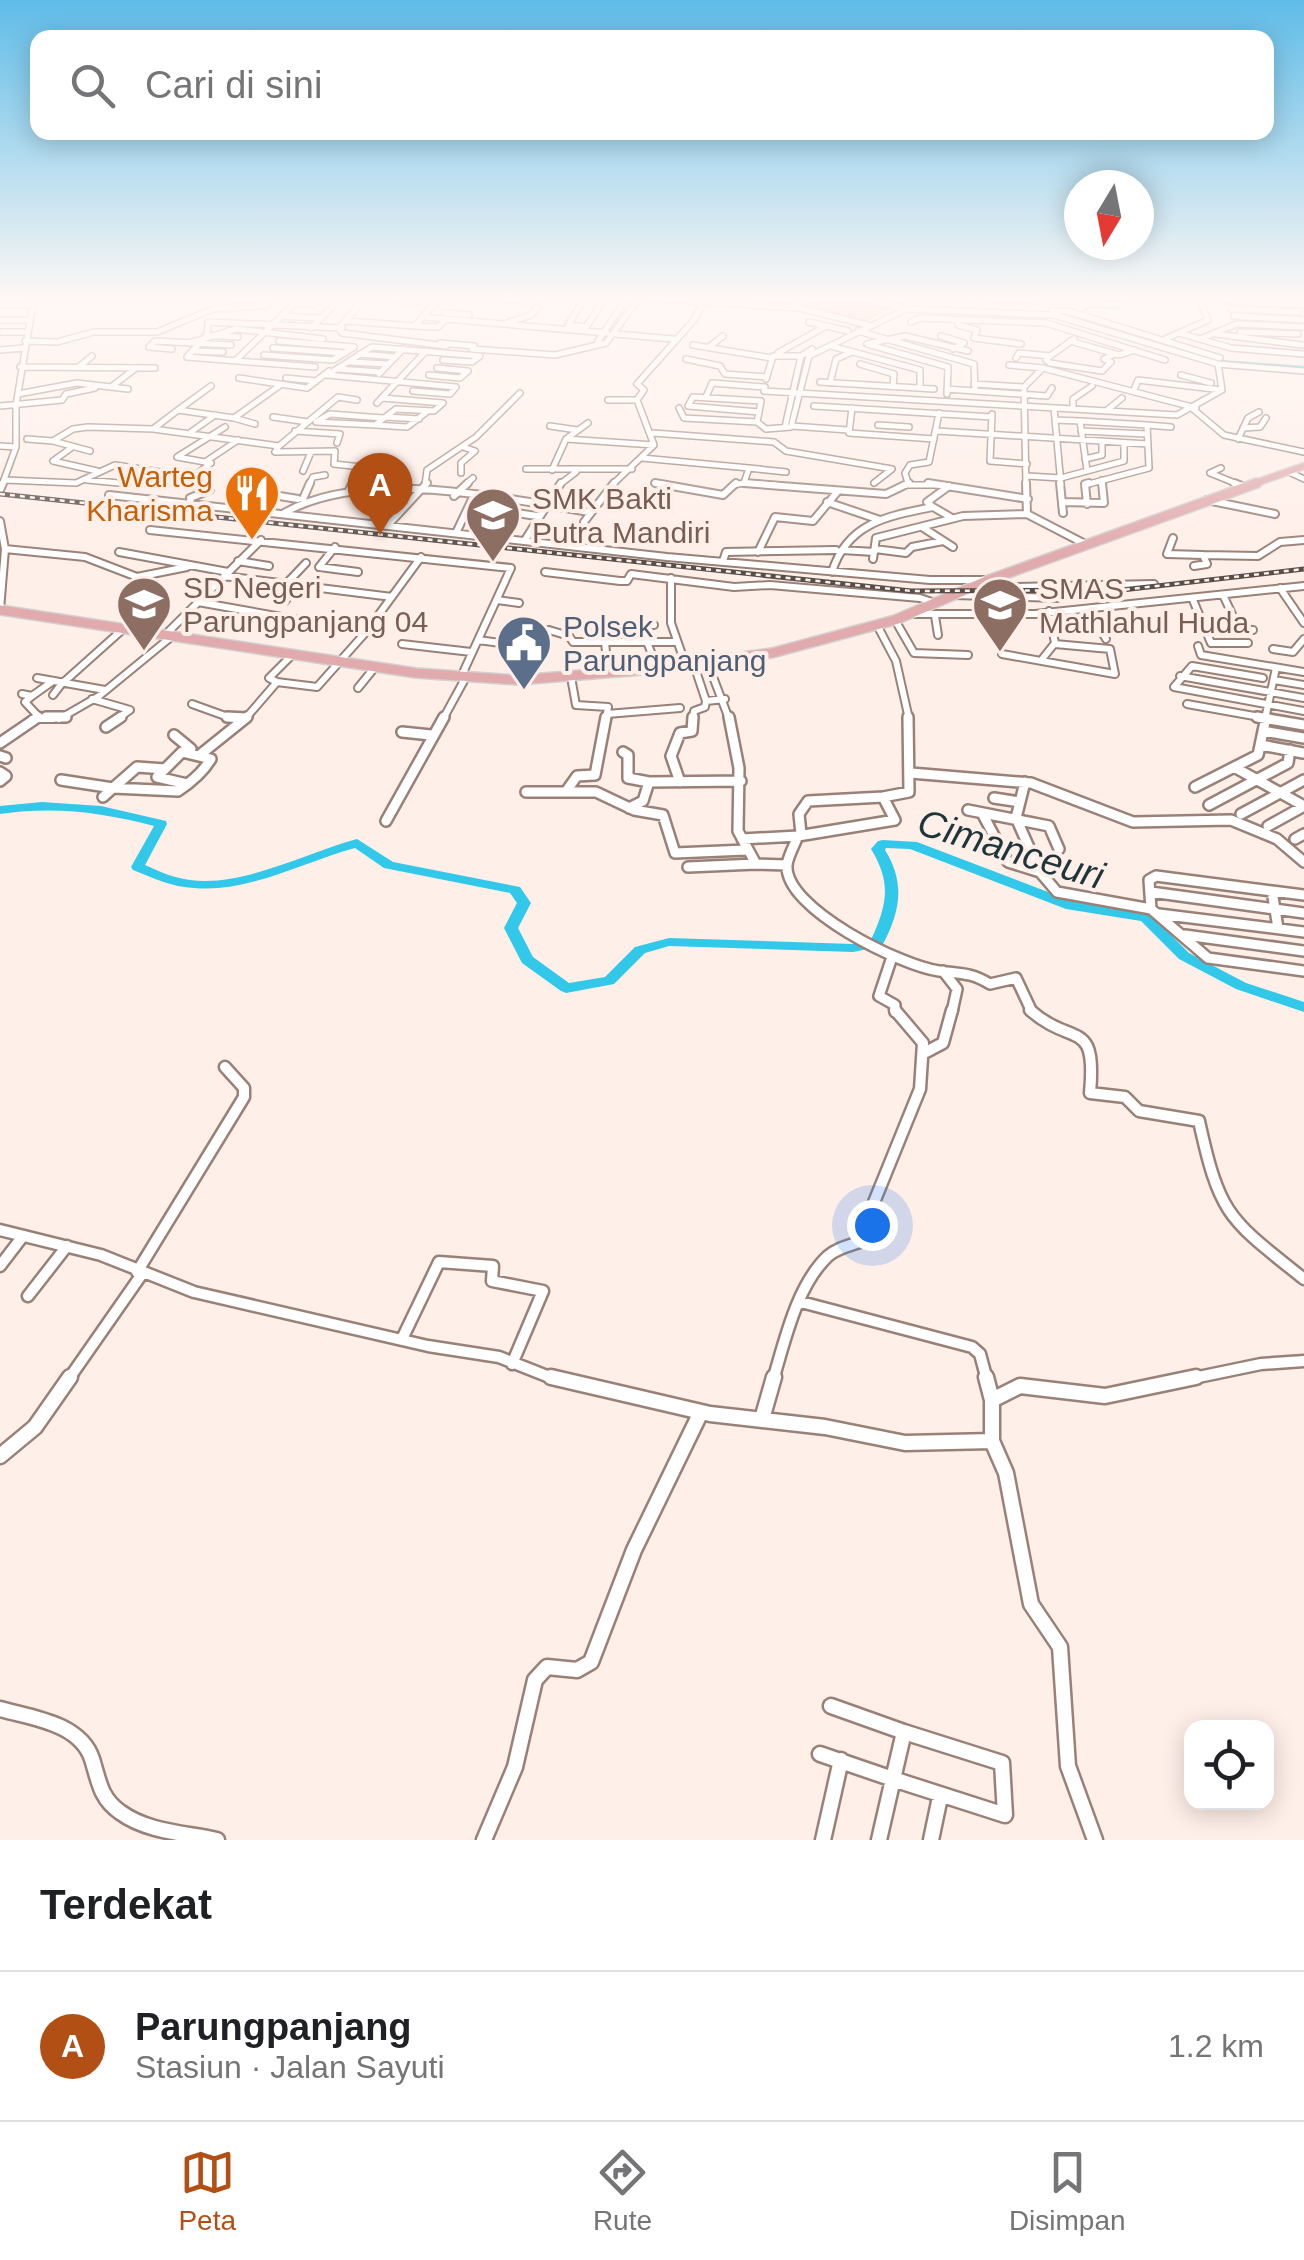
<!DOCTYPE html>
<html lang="id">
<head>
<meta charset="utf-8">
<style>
  body { margin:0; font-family:Helvetica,sans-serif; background:#f6f6f6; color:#202124 }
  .controls { position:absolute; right:30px; bottom:30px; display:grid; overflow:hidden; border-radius:20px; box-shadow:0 5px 25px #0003 }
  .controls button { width:90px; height:90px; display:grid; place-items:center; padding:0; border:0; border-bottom:2px solid #e0e0e0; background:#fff; color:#202124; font:50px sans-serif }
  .compass { position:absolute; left:1064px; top:170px; width:90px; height:90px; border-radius:50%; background:#fff; box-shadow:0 5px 25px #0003; rotate:190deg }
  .you { position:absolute; left:872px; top:1225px; width:35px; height:35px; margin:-25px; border:8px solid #fff; border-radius:50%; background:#1a73e8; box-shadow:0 0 0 15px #1a73e833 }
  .badge { display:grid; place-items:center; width:65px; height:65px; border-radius:50%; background:#b14f14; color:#fff; font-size:32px; font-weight:700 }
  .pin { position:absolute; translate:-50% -82px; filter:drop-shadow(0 2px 5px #0008) }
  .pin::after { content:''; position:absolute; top:52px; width:35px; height:30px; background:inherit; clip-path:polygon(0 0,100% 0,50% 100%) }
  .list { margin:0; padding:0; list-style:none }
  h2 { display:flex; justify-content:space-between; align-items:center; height:130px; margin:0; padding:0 40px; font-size:42px }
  h2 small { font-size:32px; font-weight:400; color:#757577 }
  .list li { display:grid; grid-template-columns:65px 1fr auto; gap:30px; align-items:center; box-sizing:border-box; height:150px; padding:0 40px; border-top:2px solid #e0e0e0 }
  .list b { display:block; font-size:38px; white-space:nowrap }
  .list p { margin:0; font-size:32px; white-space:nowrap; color:#757577 }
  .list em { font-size:32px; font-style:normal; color:#757577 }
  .icon { flex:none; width:55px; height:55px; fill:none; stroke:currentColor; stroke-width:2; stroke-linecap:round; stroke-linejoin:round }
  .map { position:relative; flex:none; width:1304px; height:1840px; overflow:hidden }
  .search { position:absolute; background:#fff; box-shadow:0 5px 25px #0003; left:30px; right:30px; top:30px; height:110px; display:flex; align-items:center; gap:25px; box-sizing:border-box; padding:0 35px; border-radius:20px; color:#757577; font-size:38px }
  .sheet { height:280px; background:#fff }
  nav { display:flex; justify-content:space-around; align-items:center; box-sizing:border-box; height:140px; border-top:2px solid #e0e0e0; background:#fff; font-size:28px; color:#757577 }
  nav a { display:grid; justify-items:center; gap:5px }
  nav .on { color:#b14f14 }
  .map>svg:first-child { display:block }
  .green { fill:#faab8d }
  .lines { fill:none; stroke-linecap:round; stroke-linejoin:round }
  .stream { stroke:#32c8e9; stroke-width:2.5 }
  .river { fill:#32c8e9; fill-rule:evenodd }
  .minor-far4-casing { stroke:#998178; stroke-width:8 }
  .minor-far3-casing { stroke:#998178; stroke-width:10 }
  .minor-far2-casing { stroke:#998178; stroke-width:14 }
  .minor-far1-casing { stroke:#998178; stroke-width:15 }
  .minor-casing { stroke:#998178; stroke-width:19 }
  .major-far1-casing { stroke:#d3d1d0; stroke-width:9 }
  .major-casing { stroke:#d3d1d0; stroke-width:12 }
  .minor-far4 { stroke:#fff; stroke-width:5 }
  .minor-far3 { stroke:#fff; stroke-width:6 }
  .minor-far2 { stroke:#fff; stroke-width:9 }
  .minor-far1 { stroke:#fff; stroke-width:10 }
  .minor { stroke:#fff; stroke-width:14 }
  .major-far1 { stroke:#e1abae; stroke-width:6 }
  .major { stroke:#e1abae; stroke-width:9 }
  .rail-casing { stroke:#574d49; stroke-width:5 }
  .rail { stroke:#ffefe9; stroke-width:2.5; stroke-dasharray:5; stroke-linecap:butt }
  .labels { text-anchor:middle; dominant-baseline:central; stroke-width:8; stroke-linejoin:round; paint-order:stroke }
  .far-food-label { font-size:30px; fill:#c56008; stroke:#ffefe9; text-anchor:end }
  .far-education-label { font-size:30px; fill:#785e54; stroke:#ffefe9; text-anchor:start }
  .far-service-label { font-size:30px; fill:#4e5e75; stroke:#ffefe9; text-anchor:start }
  .water-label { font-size:38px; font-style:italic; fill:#1e353b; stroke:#ffefe9 }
</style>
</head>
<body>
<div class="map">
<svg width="1304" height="1840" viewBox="0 0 1304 1840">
  <rect width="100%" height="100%" fill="#ffefe9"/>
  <path class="green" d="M817 298H860L895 307 865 322 800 307Z"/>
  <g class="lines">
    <path class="stream" d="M876 298 907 306 973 309
      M1061 314 1221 361 1304 367
      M1081 314 1089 307 1118 308 1123 298"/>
    <path class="river" d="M42 802 101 806 166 821 167 824 145 865C160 872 174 878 190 880 244 887 305 853 357 839L393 862 520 887 531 903 518 928 533 957 569 983 605 977 635 947 669 938 853 944 871 940C887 905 892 883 871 849L878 841 883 840 917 842 1074 902 1150 914 1189 953 1246 983 1304 1002V1012L1236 989 1179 959 1141 921 1066 909 910 849 886 848 885 850C906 884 900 912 882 946L853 952 669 946 645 953 614 984 566 993 561 991 522 963 504 928 517 903 510 893 384 868 355 848C303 862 249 893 194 888 172 887 153 878 133 870L131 867 154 826C102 812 53 806 0 814V806Z"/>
    <g class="minor-far4-casing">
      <path id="minor-far4" d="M365 298 339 328 342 333 446 346
        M498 298 533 303 540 298
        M585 298 568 325 586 327 606 298
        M643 298 799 308 868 325
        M864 298 906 309 1054 315 1218 364 1304 371
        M957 298 1066 302
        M401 301 437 303
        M1227 301 1304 305
        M0 305H33
        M791 307 805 298
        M1231 309 1299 312
        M1052 311H1068L1220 358
        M445 313 469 315
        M282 316 320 318
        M1234 316 1304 320
        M423 317 607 333
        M0 320H29
        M957 320 958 325 977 330 974 338 1021 344
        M345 321 415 326 439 298
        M809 322 848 331
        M911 322 920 318 1046 323 1165 360
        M507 323 531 315 537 308
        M415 326 438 327 445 320
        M311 328 341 298
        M858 331 974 364 975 391 947 389
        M2 332H27
        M1240 332 1298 334
        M1179 333 1231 348 1304 354
        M616 334 673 339
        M1216 334 1302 345
        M206 335 238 337
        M941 336 964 343 953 349
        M1200 339 1237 324 1304 327
        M1163 340 1208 320 1199 298
        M25 341 57 342 94 332H157L213 309 268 305
        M598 341 627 298
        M1070 341 1119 355 1135 350
        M189 343 236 329 323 339
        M440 343 474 346
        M693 345 772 358
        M831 346 920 370V388
        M709 347 723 336
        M273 348 345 353
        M172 349 149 347 155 341 231 345
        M472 349 555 355 606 343 639 298
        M0 350 24 348
        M194 351 223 352
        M778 353 826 326
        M360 354 395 357
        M264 355 333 360 354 347 279 341
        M1050 356 1046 360 1050 363 1102 371 1111 362 1104 359 1113 355
        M1016 358 1019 353 1050 356 1074 339
        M686 359 720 366 725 374 767 377
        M235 361 294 304H314L320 298
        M350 362 387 364
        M860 364 894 374 893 387
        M1009 365 1043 368 1196 408
        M80 366 92 356
        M20 367 155 368
        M315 367 187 357 207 335 208 322 342 328
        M338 369 380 372
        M379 374 403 349
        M429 375 460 378 468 371 437 368
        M1181 375 1211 383
        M239 378 307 388 329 371
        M286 378 316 381
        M766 379 773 356H801
        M820 382 934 389
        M830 383 836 359 852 352
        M974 384 1024 387 1043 368
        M111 387 136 368
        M1024 387 1026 485
        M1134 390 1138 380 1222 390
        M413 391 450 394 456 387 327 375 372 347 480 356 472 362 443 360
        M764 391 1177 415 1222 390 1218 364
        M975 391 1047 396 1052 388
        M18 394 77 383 128 389
        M947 394 948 367 867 344 905 336 968 351
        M693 397 761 401 759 412 688 406Z
        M706 397 712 383 765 387
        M382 398 443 403 434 411 396 409 375 425 407 427 428 411
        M608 400H637
        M377 403 426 351
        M0 406 62 400 66 394 95 388
        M814 406 992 417
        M679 408 684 418 757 422 766 429 791 427 809 356 904 310
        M852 408 849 433 934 439
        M1054 408 1061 485
        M1073 409V399L1092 386
        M1193 409 1224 435 1304 452
        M178 410 211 386
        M1106 411 1122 398
        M992 414 990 461 1027 464
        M273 417 308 422
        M386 417 419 419
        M234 418 255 424
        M1055 420 1080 421 1087 470
        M1080 421 1147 425 1149 468 1085 485
        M757 422 759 412
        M375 425 316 422 330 414 383 418
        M878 425 909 427
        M1147 425 1171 427
        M550 426 577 430
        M792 426 848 430
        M785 427 801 356 812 349
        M1243 428 1260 427 1266 418
        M153 429 279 446 338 397 357 400
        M295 431 340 434 337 443
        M937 431 1148 444
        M1081 431 1147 434
        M191 432 215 415
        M653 433 774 442 786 451 892 469 874 483
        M27 439 53 441 73 429 88 427 153 429 178 410 234 418 279 386
        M566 439 654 445
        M1238 439 1248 418 1259 412
        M53 441 90 451
        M0 446 16 447
        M279 446 275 452 335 451 334 464 361 467 351 485
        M71 448 53 461 97 471
        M642 458 749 468 744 483 776 485
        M1085 459 1102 455V441
        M205 462 177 457 225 427
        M749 468 786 472
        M1221 468 1210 473 1240 485
        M526 469H632
        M552 470 566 439 588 423
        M303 471 311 452
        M1289 472 1304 479
        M461 473V463L475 451 463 447
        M1028 476 1061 478 1124 461V443
        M191 478 187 482 197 485
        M5 480 76 483 115 465 193 477 211 463 205 462 238 440
        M87 480 119 483
        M1102 480V485
        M655 483 669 485
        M908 483 905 473 910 465 929 462 939 413
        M2 485 16 447V405L34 298
        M309 485 313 477 325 475
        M425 485 427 470 476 437 520 393
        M465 485 473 478
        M559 485 576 472
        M612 485 654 445 637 400 644 390 637 384 694 320 706 298
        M733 485 744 483
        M903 485H944"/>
    </g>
    <g class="minor-far3-casing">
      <path id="minor-far3" d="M190 483 210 490 190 498 191 503
        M655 483 723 495 736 483
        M744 483 886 494 909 483
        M928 483 1028 499
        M1026 483 1027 514 1087 545
        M1060 483 1063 513
        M1234 483 1244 487
        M0 490 3 483
        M349 490 353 483
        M255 492 298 499
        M109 495 667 557 930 580H986
        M454 496 468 483
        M303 499 310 483
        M1207 500 1275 514
        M827 502 880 520
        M1063 502 1104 503 1102 483
        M1087 504 1085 484 1089 483
        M933 507 927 502 949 486
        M284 513C365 467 501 498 589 512
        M516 513 537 516
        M0 521 5 549 0 610
        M584 522 614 483
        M389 524 427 483
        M922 527 953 547
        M150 530 511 568 461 677
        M457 531 474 495
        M1173 538 1167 554 1203 555 1207 564 1194 566
        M525 540 561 483
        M335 547 319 567 358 572
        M5 549 85 557 137 577 187 567
        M875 549 906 553 912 547 943 541
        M842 550 874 552
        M119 552 228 572
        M758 552 775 517 813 521 838 491
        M1203 555 1258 556 1280 542 1304 540
        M873 559 876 538 963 516 1027 514
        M238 561 269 566
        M723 561 726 552 836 550
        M545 572 620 581H627L631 574 734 587 770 585 920 598 935 603
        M832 572C847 523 887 516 933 507L952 518
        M224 576 392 597
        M671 578V623L685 663
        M286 584 306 563
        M971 588 1154 584
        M1280 588 1304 623
        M953 595 1061 598
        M1224 597 1239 629 1253 630
        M497 600 519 603
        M1193 600 1211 643H1248
        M285 601 298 585
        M198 602 366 632
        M1089 609 1106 639
        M912 614H1035L1304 586
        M935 616 938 635
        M895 620 914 653 968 655
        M877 625 896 661 909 719
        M549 630 569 636 573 642H677
        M164 636 261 540
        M478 640 524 646
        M596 642 597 625H654
        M605 642 608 673
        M647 642 657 667
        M402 644 471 652
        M1198 646 1201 655 1304 672
        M1273 649 1293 652 1304 639
        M1002 654 1115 674 1110 649 1055 644
        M1043 658 1055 643 1049 611
        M707 661 729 719
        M693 662 706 701
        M1180 676 1304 698
        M571 677 576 705 608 707 606 719
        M37 678 105 690
        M1263 678 1192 666 1174 687 1304 711
        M1274 680 1304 685
        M65 681 122 630
        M277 682 317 687 366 632 421 557
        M277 682 269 678 292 655
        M358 688 375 667
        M22 694 32 696 25 702 38 716
        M53 695 63 682
        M32 696 53 681
        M92 699 130 710 117 719
        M192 704 228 717 246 718
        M1187 704 1271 719
        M607 714 680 708
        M32 719H53
        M59 719 99 696 171 637
        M245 719 277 682
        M443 719 466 677
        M693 719 694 711 705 707 706 701 725 699
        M1265 719 1276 668"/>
    </g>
    <g class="minor-far2-casing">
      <path id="minor-far2" d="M46 717H66
        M227 717 246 718
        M729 717 739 768 738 831 756 864 787 865
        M908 717 909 792 883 797 895 820 798 836C795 844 788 856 787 865 784 909 902 966 939 971 961 974 970 972 990 984L1016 978 1032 1012
        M1257 717 1304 725
        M106 727 121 717
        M1263 731 1304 738
        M402 732 431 735
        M174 735 191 749
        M0 743 38 717
        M1261 745 1303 753
        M623 752 628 755V778L649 782 643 801 629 808
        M201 754 247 717
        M0 756 6 758
        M1234 767 1304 806
        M0 772 6 776 0 781
        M911 773 1031 783 1133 822 1231 820 1277 839 1304 862
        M61 780 113 788 137 767 165 769
        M649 782 741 781
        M680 782 671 756 680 733 692 731 693 717
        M1025 782 1016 818 1040 872 1057 892 1151 909 1208 958 1304 971
        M1195 787 1258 755 1266 717
        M567 790 577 776 595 775 606 717
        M526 792H596L634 810 663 815 675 853 746 850
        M103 797 113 788 178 791C190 783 203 772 211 759L182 752 157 777 187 784
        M994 798 1020 802
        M1209 805 1288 763 1290 750
        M968 810 1049 826 1059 849
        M982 813 1008 862 1040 872
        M1241 814 1304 780
        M386 821 444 717
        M1268 826 1304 806
        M801 834 799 814 808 801 883 797
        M742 839 798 836
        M1295 839 1304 834
        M688 867 756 864
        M1272 891 1304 895
        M1151 892 1304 913
        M1151 909 1149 880 1156 876 1272 891 1278 928
        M1159 914 1304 932
        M1185 935 1304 951
        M892 957 879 996 895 1005V1012
        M943 971 957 989 952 1012"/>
    </g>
    <g class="minor-far1-casing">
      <path id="minor-far1" d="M1030 1010C1073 1048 1097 1017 1090 1093L1125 1097 1139 1111 1199 1121C1220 1217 1229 1219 1304 1279
        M926 1052 943 1043 952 1010
        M0 1230 101 1255 194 1292 428 1346 499 1357 557 1380
        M0 1266 23 1236
        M137 1272 244 1097V1088L225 1067
        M28 1296 67 1246
        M801 1302 972 1347 980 1354 987 1380
        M402 1339 439 1262 493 1266 492 1281 543 1291 512 1364
        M68 1380 142 1274
        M773 1380C785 1340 797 1285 828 1256 838 1247 853 1245 865 1240L866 1222 920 1089 923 1043 895 1010
        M1184 1380 1261 1364 1304 1361"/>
    </g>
    <g class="minor-casing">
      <path id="minor" d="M551 1377 710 1414 825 1427 905 1443 992 1441
        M986 1377 992 1400
        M762 1419 774 1377
        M0 1456 35 1427 70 1377
        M831 1706 904 1732
        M0 1709C32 1718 80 1723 92 1759 99 1781 100 1798 120 1812 147 1832 185 1833 217 1840
        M904 1732 1002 1763 1005 1815 893 1779Z
        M820 1754 893 1779
        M484 1840 515 1767 535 1680 547 1667 577 1670 591 1662 634 1550 701 1412
        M823 1840 841 1760
        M879 1840 893 1779
        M931 1840 940 1797
        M1095 1840 1068 1766 1060 1647 1031 1604 1006 1473 992 1441V1400L1020 1386 1105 1396 1196 1377"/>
    </g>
    <g class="major-far1-casing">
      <path id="major-far1" d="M1250 485 1304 466"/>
    </g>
    <g class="major-casing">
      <path id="major" d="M0 610 416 673 518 680 642 670 772 653 895 620 989 580 1257 483"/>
    </g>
    <use href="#minor-far4" class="minor-far4"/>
    <use href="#minor-far3" class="minor-far3"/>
    <use href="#minor-far2" class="minor-far2"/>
    <use href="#minor-far1" class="minor-far1"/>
    <use href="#minor" class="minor"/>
    <use href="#major-far1" class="major-far1"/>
    <use href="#major" class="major"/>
    <g class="rail-casing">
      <path id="rail" d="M0 494 911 591 1122 590 1304 569"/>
    </g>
    <use href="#rail" class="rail"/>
  </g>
  <linearGradient id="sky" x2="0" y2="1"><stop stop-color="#5fbce8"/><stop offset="0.54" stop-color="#fff8f5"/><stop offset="1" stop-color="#fff8f5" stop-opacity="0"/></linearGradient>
  <rect width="1304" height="556" fill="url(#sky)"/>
  <defs>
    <g id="restaurant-pin" transform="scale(2.875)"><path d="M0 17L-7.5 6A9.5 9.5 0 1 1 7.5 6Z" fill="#e8710a" stroke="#ffefe9"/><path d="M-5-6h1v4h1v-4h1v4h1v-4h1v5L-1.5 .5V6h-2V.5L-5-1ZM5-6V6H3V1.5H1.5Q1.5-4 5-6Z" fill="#fff"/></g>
    <g id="school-pin" transform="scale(2.875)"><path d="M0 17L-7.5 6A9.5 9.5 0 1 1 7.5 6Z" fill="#8d6e63" stroke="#ffefe9"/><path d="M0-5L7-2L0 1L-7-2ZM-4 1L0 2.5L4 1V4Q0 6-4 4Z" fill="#fff"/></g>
    <g id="civic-pin" transform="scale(2.875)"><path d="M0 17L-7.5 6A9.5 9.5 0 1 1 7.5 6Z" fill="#5c6f8a" stroke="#ffefe9"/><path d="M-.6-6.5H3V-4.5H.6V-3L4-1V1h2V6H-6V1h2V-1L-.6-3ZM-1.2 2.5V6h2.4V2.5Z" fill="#fff"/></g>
  </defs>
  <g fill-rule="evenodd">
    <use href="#restaurant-pin" x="252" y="493"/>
    <use href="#school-pin" x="493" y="515"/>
    <use href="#school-pin" x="144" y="604"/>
    <use href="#school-pin" x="1000" y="605"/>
    <use href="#civic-pin" x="524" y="643"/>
  </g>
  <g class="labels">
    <g class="far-food-label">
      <text x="213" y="476">Warteg<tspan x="213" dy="34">Kharisma</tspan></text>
    </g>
    <g class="far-education-label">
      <text x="532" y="498">SMK Bakti<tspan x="532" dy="34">Putra Mandiri</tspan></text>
      <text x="183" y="587">SD Negeri<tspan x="183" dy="34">Parungpanjang 04</tspan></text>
      <text x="1039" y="588">SMAS<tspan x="1039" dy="34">Mathlahul Huda</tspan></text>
    </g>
    <g class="far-service-label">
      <text x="563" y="626">Polsek<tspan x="563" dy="34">Parungpanjang</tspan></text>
    </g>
    <g class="water-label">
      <text transform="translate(1011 849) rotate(17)">Cimanceuri</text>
    </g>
  </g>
</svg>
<div class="controls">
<button><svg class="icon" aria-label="locate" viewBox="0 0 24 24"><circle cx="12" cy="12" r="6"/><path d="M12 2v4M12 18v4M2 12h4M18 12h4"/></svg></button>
</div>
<svg class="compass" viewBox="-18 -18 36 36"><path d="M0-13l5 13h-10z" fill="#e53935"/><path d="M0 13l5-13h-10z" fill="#757577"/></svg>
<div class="you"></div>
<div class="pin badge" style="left:380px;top:535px">A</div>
<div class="search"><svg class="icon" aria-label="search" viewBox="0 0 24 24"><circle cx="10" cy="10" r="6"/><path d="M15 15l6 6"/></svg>Cari di sini</div>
</div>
<section class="sheet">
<h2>Terdekat<small></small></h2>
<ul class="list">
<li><span class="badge">A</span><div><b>Parungpanjang</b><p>Stasiun · Jalan Sayuti</p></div><em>1.2 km</em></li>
</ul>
</section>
<nav>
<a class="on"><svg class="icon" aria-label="map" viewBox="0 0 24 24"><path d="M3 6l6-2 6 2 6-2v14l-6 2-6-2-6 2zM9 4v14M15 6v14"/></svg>Peta</a>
<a><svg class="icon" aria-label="directions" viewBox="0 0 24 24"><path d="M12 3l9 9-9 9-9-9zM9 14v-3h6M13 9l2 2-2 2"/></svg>Rute</a>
<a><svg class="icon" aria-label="saved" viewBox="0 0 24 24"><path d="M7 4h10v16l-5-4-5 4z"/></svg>Disimpan</a>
</nav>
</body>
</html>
